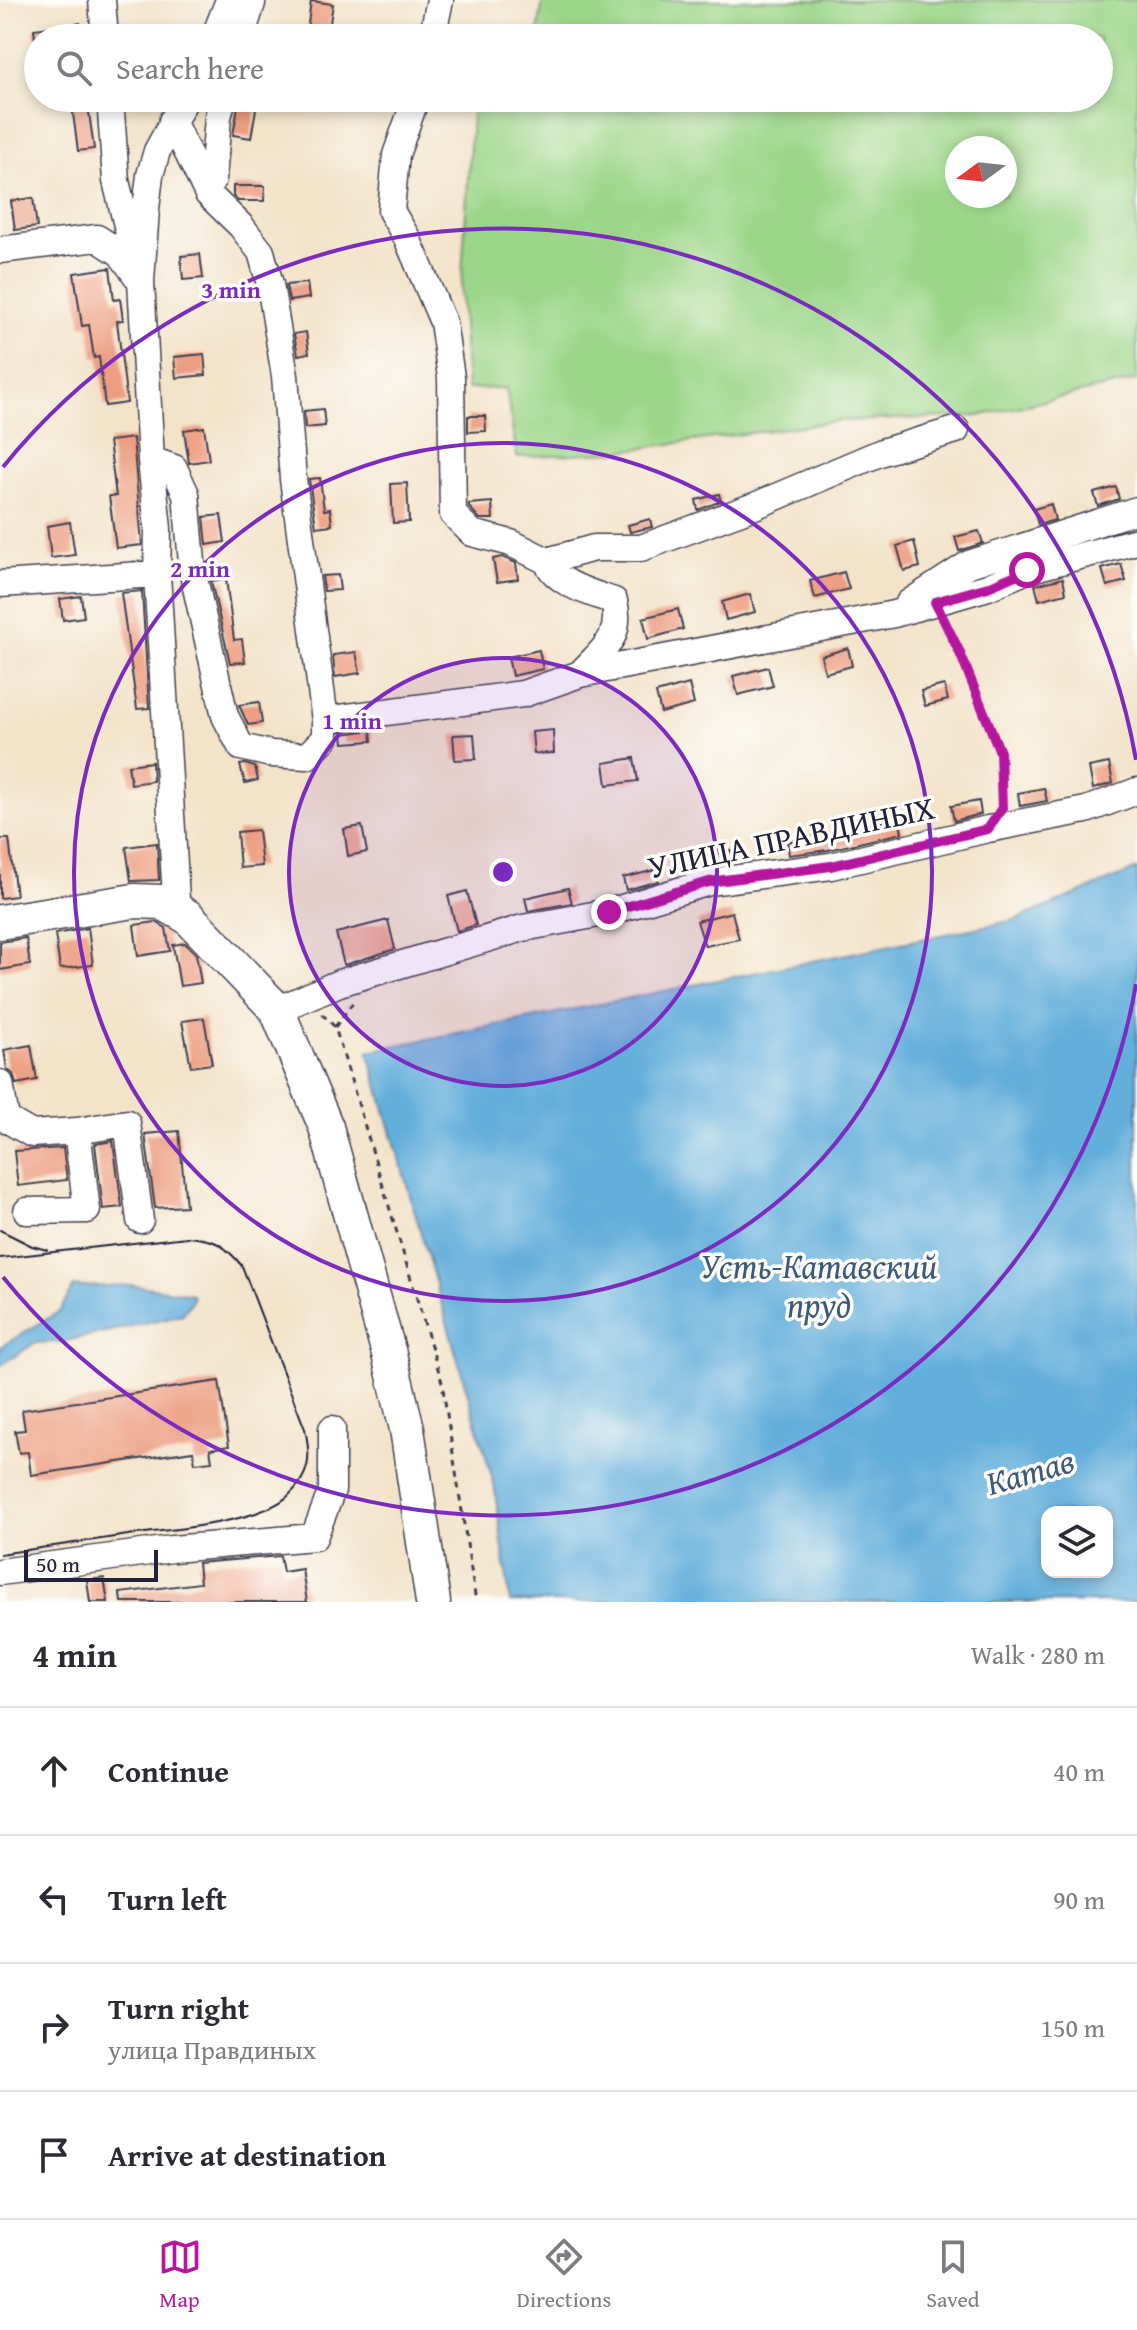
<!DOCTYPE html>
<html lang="en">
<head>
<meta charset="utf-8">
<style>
  body { margin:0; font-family:"Gentium Book Plus",serif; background:#f2f2f3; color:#2b2b33 }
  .controls { position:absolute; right:24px; bottom:24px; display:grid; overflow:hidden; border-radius:16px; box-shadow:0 4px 12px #0003 }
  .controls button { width:72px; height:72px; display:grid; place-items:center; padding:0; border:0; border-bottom:2px solid #e1e1e2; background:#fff; color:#2b2b33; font:40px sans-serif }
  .compass { position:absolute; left:945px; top:136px; width:72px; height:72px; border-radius:50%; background:#fff; box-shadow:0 4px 12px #0003; rotate:255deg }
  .scale { position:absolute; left:24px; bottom:20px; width:134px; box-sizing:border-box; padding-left:8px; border:4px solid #22223b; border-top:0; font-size:22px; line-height:28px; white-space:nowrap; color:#22223b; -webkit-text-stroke:6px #fdfcf7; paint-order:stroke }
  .stop { position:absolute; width:24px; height:24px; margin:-18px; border:6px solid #b5179e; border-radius:50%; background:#fff }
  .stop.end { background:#b5179e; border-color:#fff; box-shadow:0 2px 8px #0008 }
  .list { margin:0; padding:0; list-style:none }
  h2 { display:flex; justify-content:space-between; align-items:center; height:104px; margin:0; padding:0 32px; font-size:34px }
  h2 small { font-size:26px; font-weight:400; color:#7c7c81 }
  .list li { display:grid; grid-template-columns:52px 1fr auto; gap:24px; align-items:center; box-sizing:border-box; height:128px; padding:0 32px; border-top:2px solid #e1e1e2 }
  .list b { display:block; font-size:30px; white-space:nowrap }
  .list p { margin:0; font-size:26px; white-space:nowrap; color:#7c7c81 }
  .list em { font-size:26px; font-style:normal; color:#7c7c81 }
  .icon { flex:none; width:44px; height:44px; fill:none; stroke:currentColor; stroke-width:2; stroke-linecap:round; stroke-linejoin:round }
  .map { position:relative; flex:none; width:1137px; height:1602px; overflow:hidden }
  .search { position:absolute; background:#fff; box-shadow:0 4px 12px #0003; left:24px; right:24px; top:24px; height:88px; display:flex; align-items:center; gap:20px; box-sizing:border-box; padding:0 28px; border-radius:44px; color:#7c7c81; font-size:30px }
  .sheet { height:616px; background:#fff }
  nav { display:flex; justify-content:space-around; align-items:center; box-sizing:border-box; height:112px; border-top:2px solid #e1e1e2; background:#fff; font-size:22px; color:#7c7c81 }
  nav a { display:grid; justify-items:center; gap:4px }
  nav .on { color:#b5179e }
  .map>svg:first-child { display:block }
  .green { fill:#9cd689; stroke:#5f7c62; stroke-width:2; fill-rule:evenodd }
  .water { fill:#63afdc; stroke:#42688c; stroke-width:2; fill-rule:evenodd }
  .building { fill:#ed9e82 }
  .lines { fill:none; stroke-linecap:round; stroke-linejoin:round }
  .minor-casing { stroke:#413f50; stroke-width:29 }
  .major-casing { stroke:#413f50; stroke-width:37 }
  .path { stroke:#413f50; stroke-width:3; stroke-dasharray:6 6; stroke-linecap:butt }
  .minor { stroke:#fff; stroke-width:26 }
  .major { stroke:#fff; stroke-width:34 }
  .tram { stroke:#22223b; stroke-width:2 }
  .route { stroke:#b5179e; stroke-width:10 }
  .ring { fill:none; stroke:#7b2cbf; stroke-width:4 }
  .labels { text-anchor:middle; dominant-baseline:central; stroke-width:7; stroke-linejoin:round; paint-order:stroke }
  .street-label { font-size:32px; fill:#22223b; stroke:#fdfcf7 }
  .water-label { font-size:34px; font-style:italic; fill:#3c5a7b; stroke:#fdfcf7 }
  .centre { fill:#7b2cbf; stroke:#fdfcf7; stroke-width:4 }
  .ring-label { font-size:24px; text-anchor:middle; font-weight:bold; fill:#7b2cbf; stroke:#fdfcf7; stroke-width:7; stroke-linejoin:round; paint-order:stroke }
</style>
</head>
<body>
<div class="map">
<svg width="1137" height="1602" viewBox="0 0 1137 1602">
  <rect width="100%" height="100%" fill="#fdfcf7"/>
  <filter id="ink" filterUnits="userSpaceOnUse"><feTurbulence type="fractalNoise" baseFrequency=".0125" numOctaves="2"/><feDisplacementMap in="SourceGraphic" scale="16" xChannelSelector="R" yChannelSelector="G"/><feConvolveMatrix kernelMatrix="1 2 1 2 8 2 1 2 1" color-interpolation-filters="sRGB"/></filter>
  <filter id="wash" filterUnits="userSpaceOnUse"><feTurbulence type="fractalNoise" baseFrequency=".006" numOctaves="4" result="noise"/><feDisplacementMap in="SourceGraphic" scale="32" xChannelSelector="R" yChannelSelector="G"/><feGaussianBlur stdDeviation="1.8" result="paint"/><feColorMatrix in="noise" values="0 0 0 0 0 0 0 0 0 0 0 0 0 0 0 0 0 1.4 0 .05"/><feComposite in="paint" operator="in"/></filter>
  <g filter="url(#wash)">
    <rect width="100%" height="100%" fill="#f3e3c9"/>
    <path class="green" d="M543 0H1137V380L978 416 837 421 613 452 517 457 506 388 467 389 461 292 473 98H1099V38H537ZM957 148H1005V196H957Z"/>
    <path class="water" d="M1137 869V1602H510L494 1484 368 1051 1015 920ZM1047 1512H1107V1572H1047Z
      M132 1285 192 1294 193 1299 183 1314 62 1342 35 1343 0 1366V1347L60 1311 73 1287Z"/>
    <g id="blocks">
      <path class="building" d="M311 1 333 4 328 35 307 32Z
        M80 23 82 38H35L34 29Z
        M71 98H87L94 149 78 151Z
        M239 100 257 103 251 138 233 135Z
        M233 186H265L264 201H238L233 196Z
        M33 198 37 227 15 230 11 201Z
        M200 254 203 278 183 280 181 256Z
        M110 268 114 300 120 299 123 320 117 321 127 403 105 406 99 357 94 358 89 325 82 326 74 273Z
        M307 283 309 298 289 301 286 285Z
        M306 332 309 353 298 355 294 334Z
        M204 354 206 375 176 378 174 357Z
        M323 409 325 426 305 428 304 411Z
        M468 416H485L486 431 468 432Z
        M204 427 209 460 189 463 184 430Z
        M133 438 142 545 116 548 109 496H116L109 441Z
        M320 478 324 510 330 509 332 525 316 527 309 479Z
        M407 483 409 522 393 523 391 484Z
        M1116 487 1119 499 1098 506 1094 493Z
        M719 494 721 501 698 510 696 500Z
        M492 502 493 519H480L469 507V504Z
        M1051 504 1055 520 1038 525 1034 509Z
        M221 515 225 542 207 545 204 517Z
        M650 519 652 527 630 532 628 525Z
        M70 522 75 555 51 558 47 526Z
        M979 531 983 543 959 551 955 537Z
        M914 541 920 567 904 571 897 546Z
        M502 557 516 563 518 579 497 582 493 559Z
        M1121 564 1126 581 1107 586 1102 569Z
        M844 572 849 589 815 598 810 581Z
        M338 575 340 590 324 591 322 576Z
        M1063 578 1066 593 1039 600 1035 585Z
        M226 579 234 640 242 639 245 662 230 663 211 581Z
        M142 591 149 708 137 709 121 593Z
        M750 594 755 612 726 620 722 602Z
        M81 596 84 617 63 620 60 599Z
        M678 609 683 629 648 639 643 618Z
        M848 648 852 666 825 673 821 656Z
        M539 650 543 669 512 676 508 657Z
        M356 652 360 673 335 677 333 655Z
        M768 667 773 686 738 695 733 676Z
        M689 684 694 704 661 713 656 693Z
        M944 685 948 700 925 706 921 691Z
        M259 702 262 723 248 725 239 705Z
        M371 730 372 741 344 743 343 734Z
        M553 730 554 753 534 754 532 732Z
        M474 734 476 759 455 760 453 735Z
        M634 758 638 781 607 785 604 763Z
        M152 762 153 781 131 784 128 765Z
        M1109 763 1113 783 1093 789 1089 767Z
        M245 764 255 767 258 780 245 783 240 765Z
        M1044 788 1047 801 1020 806 1018 793Z
        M979 801 981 814 954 821 951 806Z
        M899 818 902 833 828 850 789 855 787 842Z
        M362 826 367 852 348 856 344 829Z
        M258 830 262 866 240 868 237 832Z
        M0 839H9L16 896 0 898Z
        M157 843 159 880 131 881 126 847Z
        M731 850 734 863 703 867 701 858Z
        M655 870 658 881 626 890 623 878Z
        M568 888 572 903 528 911 525 898Z
        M467 891 476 925 457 931 448 896Z
        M732 912 739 939 705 946 697 921Z
        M388 920 395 949 344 965 336 933Z
        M156 922 166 928 170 951 138 956 134 925Z
        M88 928 93 965 60 969 55 934Z
        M26 938 30 965 0 970V942Z
        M185 943 196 954 201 983 180 986 173 945Z
        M204 1018 212 1064 191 1067 182 1021Z
        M31 1045 37 1080 16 1084 13 1074 7 1069 4 1050Z
        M179 1131 186 1206 155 1208 145 1134Z
        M113 1141 122 1207 103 1209 95 1144Z
        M63 1148 67 1180 18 1186 14 1151Z
        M219 1381 229 1446 210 1449 212 1461 195 1463 193 1451 31 1475 28 1452 19 1453 15 1431 25 1430 22 1410Z
        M280 1556 283 1572 302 1569 307 1602H121L120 1593 200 1583 198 1563Z
        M104 1578 108 1602H90L87 1580Z"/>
    </g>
  </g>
  <g filter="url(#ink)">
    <use href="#blocks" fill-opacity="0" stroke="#413f50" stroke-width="2"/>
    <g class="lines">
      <g class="minor-casing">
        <path id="minor" d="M102 0 105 38
          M214 38 229 0
          M241 38 252 3 250 0
          M432 38 440 0
          M110 98 116 181 135 258
          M186 98 157 151 150 175 146 209 141 281 151 460 174 468 186 494 193 574 225 716 241 747 271 754 307 756 325 738V720L523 694 580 674 894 614 988 587 1027 570 1137 541
          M416 98 396 155 391 211 407 238 443 322 451 377 453 514 472 533 511 543 547 561C555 584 592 593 614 601 623 638 603 649 580 674
          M172 121 208 194 241 226 261 252 270 284 285 376 293 479 325 720
          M213 179 218 117 223 98
          M0 250 97 238 120 253 136 275
          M151 460 158 529 157 574 176 899 173 909
          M547 561 594 548H641L757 505 882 452 956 430
          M0 584 157 574
          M909 603 969 564 1137 510
          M277 1010 339 983 523 928 609 912 709 882 831 866 988 829 1086 810 1137 791
          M0 1083 6 1119 32 1134 77 1131 87 1210 27 1211
          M77 1131 127 1123 140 1220
          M0 1572 172 1549 314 1537 332 1490V1429"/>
      </g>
      <g class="major-casing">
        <path id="major" d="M0 922 134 901 162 902 188 917 277 1010 326 1127 388 1350 407 1429 433 1602"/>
      </g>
      <path class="path" d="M944 621 960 653 1000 752 1002 805
        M322 1014 335 1027 442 1382 476 1602
        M335 1027 354 1001"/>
      <use href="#minor" class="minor"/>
      <use href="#major" class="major"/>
      <path class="tram" d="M0 1230 32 1246 47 1250
        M0 1258 187 1237C215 1239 224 1244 242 1266L305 1429C311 1456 311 1475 288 1496 259 1523 168 1530 128 1535 85 1541 43 1548 0 1554"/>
    </g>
  </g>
  <g class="lines" filter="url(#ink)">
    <path class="route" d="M609 912 709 882 831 866 988 829 1002 808 1000 752 960 653 935 602 988 587 1027 570"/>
  </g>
  <circle cx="503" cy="872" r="214" fill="#7b2cbf" fill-opacity=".12"/>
  <g class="ring">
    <circle cx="503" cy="872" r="214"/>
    <circle cx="503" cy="872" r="429"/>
    <path d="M1136 984A643 643 0 0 1 3 1277M3 467A643 643 0 0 1 1136 760"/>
  </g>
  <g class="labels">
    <g class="street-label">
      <text transform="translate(791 837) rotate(-12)">УЛИЦА ПРАВДИНЫХ</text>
    </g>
    <g class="water-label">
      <text x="819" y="1265">Усть-Катавский<tspan x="819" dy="39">пруд</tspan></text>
      <text transform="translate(1030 1471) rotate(-16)">Катав</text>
    </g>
  </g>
  <circle cx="503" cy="872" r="12" class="centre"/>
  <g class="ring-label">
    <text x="231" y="298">3 min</text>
    <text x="200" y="577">2 min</text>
    <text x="352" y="729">1 min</text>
  </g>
</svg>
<div class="controls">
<button><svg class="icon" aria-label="layers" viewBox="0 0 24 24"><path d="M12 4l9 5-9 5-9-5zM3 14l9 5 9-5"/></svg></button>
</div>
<svg class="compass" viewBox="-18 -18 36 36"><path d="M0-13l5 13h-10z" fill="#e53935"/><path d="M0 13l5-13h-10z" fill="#7c7c81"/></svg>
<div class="scale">50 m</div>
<div class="stop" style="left:1027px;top:570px"></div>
<div class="stop end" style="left:609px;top:912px"></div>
<div class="search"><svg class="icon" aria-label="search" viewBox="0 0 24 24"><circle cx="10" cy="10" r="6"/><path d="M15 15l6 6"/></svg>Search here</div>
</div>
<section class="sheet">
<h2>4 min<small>Walk · 280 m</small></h2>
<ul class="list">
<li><svg class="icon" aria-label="ahead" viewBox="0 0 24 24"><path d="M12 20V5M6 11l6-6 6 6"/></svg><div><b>Continue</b></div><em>40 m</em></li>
<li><svg class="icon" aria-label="left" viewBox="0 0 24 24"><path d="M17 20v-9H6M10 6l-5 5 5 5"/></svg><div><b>Turn left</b></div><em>90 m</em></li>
<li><svg class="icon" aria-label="right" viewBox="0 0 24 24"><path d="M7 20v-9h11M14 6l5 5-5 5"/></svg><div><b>Turn right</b><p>улица Правдиных</p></div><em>150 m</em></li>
<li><svg class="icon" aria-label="arrive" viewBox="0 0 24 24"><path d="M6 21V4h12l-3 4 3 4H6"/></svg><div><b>Arrive at destination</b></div></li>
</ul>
</section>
<nav>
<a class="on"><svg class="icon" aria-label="map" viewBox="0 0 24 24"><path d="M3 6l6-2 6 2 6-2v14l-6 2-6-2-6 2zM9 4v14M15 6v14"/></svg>Map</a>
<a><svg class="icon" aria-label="directions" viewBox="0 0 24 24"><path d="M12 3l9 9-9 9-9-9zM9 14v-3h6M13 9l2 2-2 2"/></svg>Directions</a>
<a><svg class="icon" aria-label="saved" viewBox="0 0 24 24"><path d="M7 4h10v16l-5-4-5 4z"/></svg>Saved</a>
</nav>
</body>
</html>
